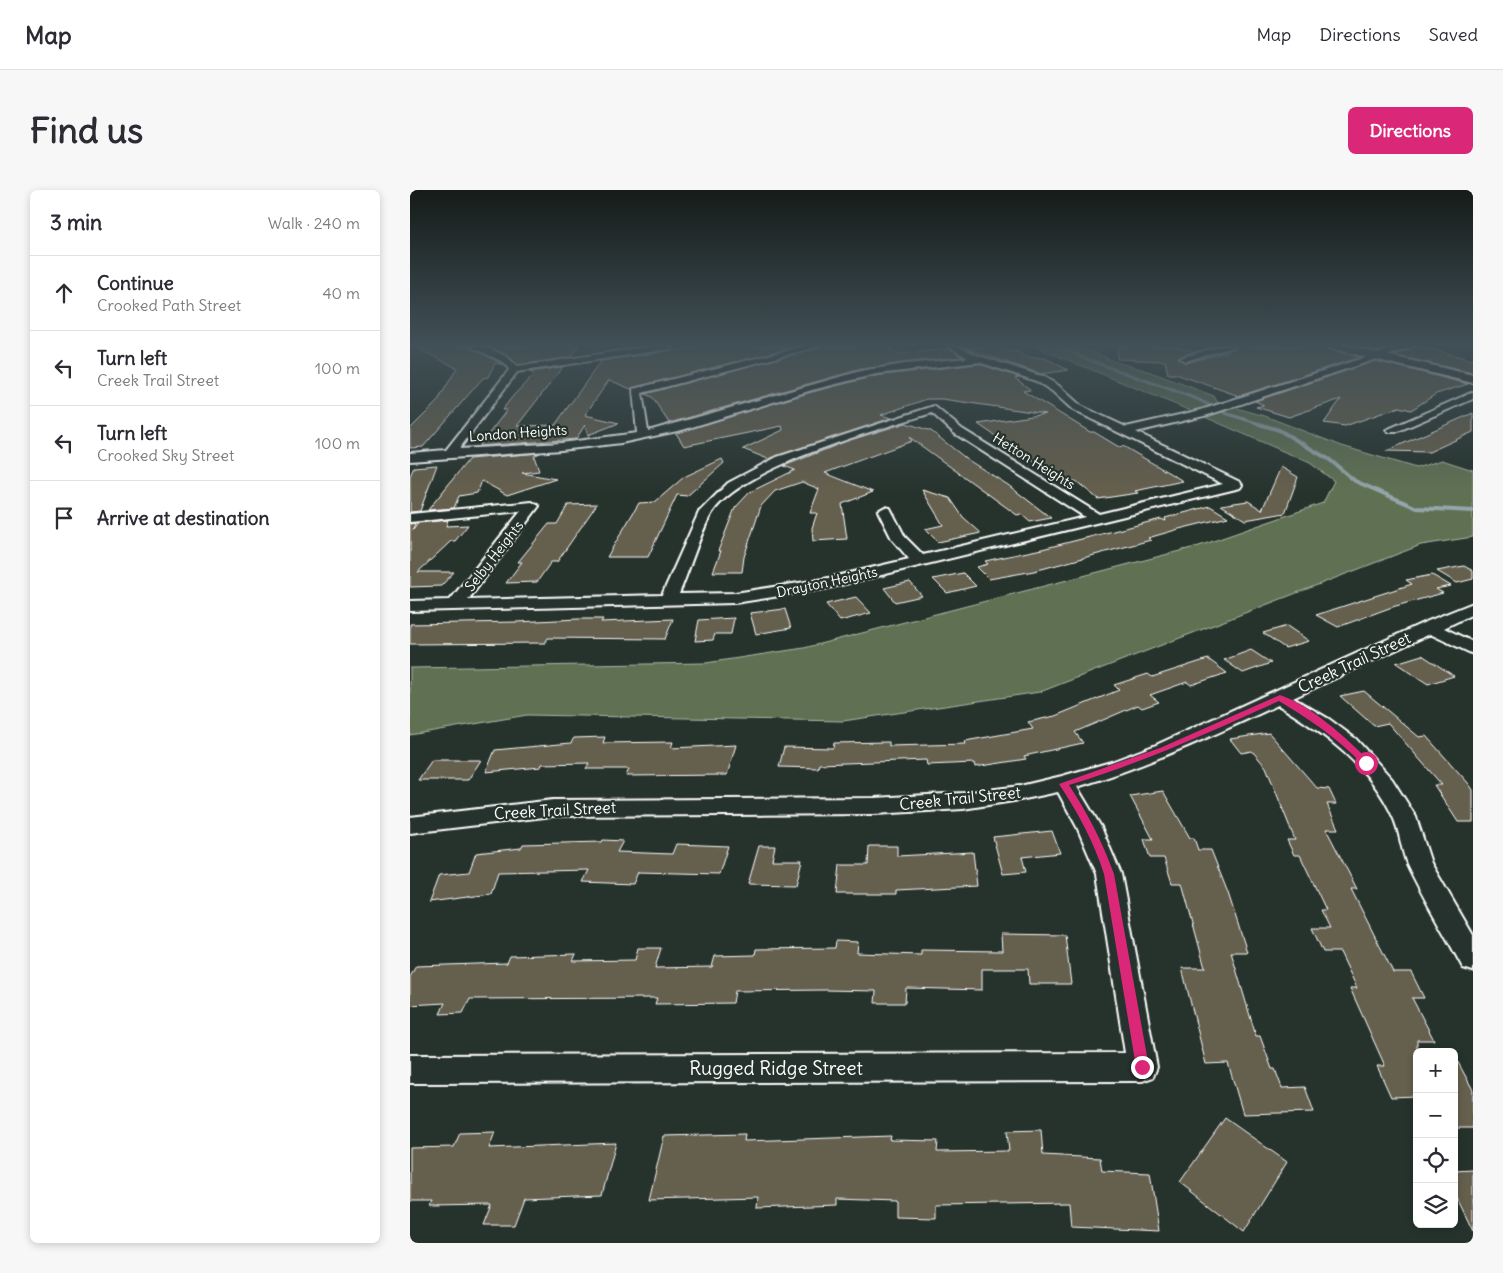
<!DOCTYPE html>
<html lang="en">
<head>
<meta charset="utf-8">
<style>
  body { margin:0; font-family:Delius,sans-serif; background:#f7f7f7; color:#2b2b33 }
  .controls { position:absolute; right:15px; bottom:15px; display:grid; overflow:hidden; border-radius:8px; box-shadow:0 2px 8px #0003 }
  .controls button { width:45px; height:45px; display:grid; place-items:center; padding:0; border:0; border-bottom:1px solid #e1e1e2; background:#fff; color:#2b2b33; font:25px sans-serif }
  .stop { position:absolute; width:15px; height:15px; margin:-11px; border:4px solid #db2777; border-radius:50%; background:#fff }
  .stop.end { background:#db2777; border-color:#fff; box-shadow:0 1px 5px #0008 }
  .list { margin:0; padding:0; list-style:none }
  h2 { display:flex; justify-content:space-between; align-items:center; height:65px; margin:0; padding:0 20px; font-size:21px }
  h2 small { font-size:16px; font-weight:400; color:#7c7c81 }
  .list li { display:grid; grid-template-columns:32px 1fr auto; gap:15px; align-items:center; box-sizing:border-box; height:75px; padding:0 20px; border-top:1px solid #e1e1e2 }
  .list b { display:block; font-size:19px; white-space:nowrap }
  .list p { margin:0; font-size:16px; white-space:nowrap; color:#7c7c81 }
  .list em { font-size:16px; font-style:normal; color:#7c7c81 }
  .icon { flex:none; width:28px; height:28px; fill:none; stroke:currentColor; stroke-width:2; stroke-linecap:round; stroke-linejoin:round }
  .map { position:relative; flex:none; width:1063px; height:1053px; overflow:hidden; border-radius:8px }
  header { display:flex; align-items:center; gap:30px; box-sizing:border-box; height:70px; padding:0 25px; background:#fff; border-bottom:1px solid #e1e1e2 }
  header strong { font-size:24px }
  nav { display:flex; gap:28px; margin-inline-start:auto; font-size:18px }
  .intro { display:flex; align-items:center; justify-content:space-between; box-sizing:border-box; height:120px; padding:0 30px }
  h1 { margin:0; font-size:35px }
  .button { padding:12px 22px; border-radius:8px; background:#db2777; color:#fff; font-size:18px; font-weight:700 }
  main { display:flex; gap:30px; padding:0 30px }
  aside { flex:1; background:#fff; border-radius:8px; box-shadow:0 2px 8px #0003 }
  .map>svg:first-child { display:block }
  .green { fill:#617153; stroke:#b0b8a9 }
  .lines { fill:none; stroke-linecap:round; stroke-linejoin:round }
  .stream-far1 { stroke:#95a6ac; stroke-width:3 }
  .stream { stroke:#95a6ac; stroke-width:4 }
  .building { fill:#655f4e; stroke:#fff }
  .minor-casing { stroke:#fff; stroke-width:4 }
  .tertiary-casing { stroke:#fff; stroke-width:4 }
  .minor { fill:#26332d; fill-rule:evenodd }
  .tertiary { fill:#26332d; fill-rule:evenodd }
  .route { fill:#db2777 }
  .labels { text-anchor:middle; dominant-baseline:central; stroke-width:4.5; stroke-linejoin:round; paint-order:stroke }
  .far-street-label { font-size:14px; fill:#fff; stroke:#26332d }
  .street-label { font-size:16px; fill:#fff; stroke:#26332d }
  .near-street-label { font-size:19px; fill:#fff; stroke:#26332d }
</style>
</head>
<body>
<header>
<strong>Map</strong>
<nav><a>Map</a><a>Directions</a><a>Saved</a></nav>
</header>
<div class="intro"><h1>Find us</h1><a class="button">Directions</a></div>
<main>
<aside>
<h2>3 min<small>Walk · 240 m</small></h2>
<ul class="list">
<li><svg class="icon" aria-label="ahead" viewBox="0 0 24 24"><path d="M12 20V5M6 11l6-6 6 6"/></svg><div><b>Continue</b><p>Crooked Path Street</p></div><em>40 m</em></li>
<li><svg class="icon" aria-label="left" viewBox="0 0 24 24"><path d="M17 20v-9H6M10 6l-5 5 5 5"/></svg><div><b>Turn left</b><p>Creek Trail Street</p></div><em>100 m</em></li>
<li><svg class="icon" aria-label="left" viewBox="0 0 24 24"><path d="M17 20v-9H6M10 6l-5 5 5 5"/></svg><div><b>Turn left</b><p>Crooked Sky Street</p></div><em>100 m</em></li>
<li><svg class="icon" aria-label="arrive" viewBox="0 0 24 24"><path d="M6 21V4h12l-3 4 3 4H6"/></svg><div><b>Arrive at destination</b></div></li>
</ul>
</aside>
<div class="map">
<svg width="1063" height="1053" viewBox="0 0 1063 1053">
  <rect width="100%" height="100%" fill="#26332d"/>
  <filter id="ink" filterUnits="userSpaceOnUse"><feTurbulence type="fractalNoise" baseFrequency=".02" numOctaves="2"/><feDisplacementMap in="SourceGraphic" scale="10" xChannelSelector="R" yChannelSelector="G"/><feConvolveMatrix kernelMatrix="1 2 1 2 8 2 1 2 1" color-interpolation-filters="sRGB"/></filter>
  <g filter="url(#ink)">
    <path class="green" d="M624 156H670L706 172 738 181 804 206 808 213 855 226 932 256 1006 278 1032 270 1063 280V347L1011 355 630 502 433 531 117 525 0 545V478L296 473 394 458 789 356 913 313 924 291 900 273 781 221Z"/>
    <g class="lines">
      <path class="stream-far1" d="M652 156 671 167 787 209 815 223 853 235"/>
      <path class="stream" d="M849 234 869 240 920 270 945 291 1007 318 1063 321"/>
    </g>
    <path class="building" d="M3 156H58L94 175 85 173 78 187 73 188 13 257 0 258V239L27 212 47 178Z
      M75 156H169L161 167 108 175 93 163Z
      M293 156H388L221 199 199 190 175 225 209 233 178 245 175 235 166 249 69 256 97 220H92L103 206 124 184 119 182 153 177 107 236 145 235 191 171Z
      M412 156H475L487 164 540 159 552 167 451 179 259 233 242 207 235 204Z
      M587 156 601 162H607L616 167 635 168 658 180 631 184 556 158Z
      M708 156H764L785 162 768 167 776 173 817 162 828 156H916L920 160 950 167 829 206 766 184H758L755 171 707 169Z
      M1009 156 1063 170V183L984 165Z
      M966 171 1058 194 1026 204 1001 220 989 217 935 236 914 233 931 209 879 227 846 217 854 215 845 211Z
      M569 174 609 187 605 188 621 200 613 201 680 242H684L709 257 713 256 773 291 725 301 728 303 688 309 666 291 661 292 614 266 568 234 636 224 532 209H517L471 225 481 228 358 269 333 259 373 240 372 236 274 256 266 243 402 202 466 186Z
      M1063 223V242L1019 262 976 261Z
      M496 233 521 241 558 270 598 295 641 328 620 332 611 324 607 325 499 247 502 251 415 283 463 302 432 314 437 349 403 351 402 338 407 323H400L409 299 392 292 365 301 351 316 334 367 332 382H303L311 361H308L325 318 340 302 385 280 374 276 437 251Z
      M130 263 124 266 129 281 112 283 146 289 97 305 72 291 67 303 49 306 44 318 18 320 59 269Z
      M312 269 314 273 277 306 267 305 238 367H197L229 313 245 312 274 287Z
      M27 275 10 321 0 322V286L4 277Z
      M871 277 888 287 875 323 835 330 811 315 838 311 852 320Z
      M512 300 540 308 553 327 571 343 528 352 515 339 533 335Z
      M187 314 147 372H141L127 392 96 393 112 372H108L139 334H147L158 315Z
      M800 316 818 327 769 339 738 348 741 350 624 381 579 389 567 377 578 374 575 371 632 359 751 329 756 331 755 328Z
      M38 330 36 336 58 335 45 351H41L8 382H44L31 396 0 397V334L5 333 3 340 8 333Z
      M1054 376 1063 381V389L1047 393 1027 381Z
      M553 383 566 396 537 403 523 389Z
      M1022 385 1041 396 1026 399 1033 403 982 417 928 437 906 425 1002 394 996 390Z
      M500 392 512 406 485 412 474 398Z
      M446 407 461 423 430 431 416 414Z
      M375 419 381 438 346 444 340 423Z
      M324 428 321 444H305L303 450 285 451 289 430Z
      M168 429H193L191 432 263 429 255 449 138 448 135 453 0 454V434L107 432Z
      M877 436 899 451 875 458 853 443Z
      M841 460 861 473 833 483 814 470Z
      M1012 465 1044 486 1018 494 986 473Z
      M798 469 817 483 781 495 777 492 740 505 749 512 732 518 728 515 665 542 673 553 614 566 616 569 565 577 564 573 517 575 516 570 409 574 408 578 369 577 374 557 423 558 424 553 479 552V556L556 554 555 551 623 539 618 532 645 526 709 500 704 495 738 484 742 487Z
      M954 501 1009 547 1016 546 1059 594 1063 600V632H1048L1024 595H1032L978 533 964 536 930 506Z
      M859 543 907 598 919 599 926 614H917L928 639H916L947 699H941L983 782H1001L1014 808H1002L1024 850H1007V906L981 907 967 876H975L940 798H947L930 762H913L902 738H920L911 720H916L890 665H884L877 650H885L856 577 842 561 831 563 820 549Z
      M195 547 193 553 263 552 261 558 326 555 317 585 216 586 219 579H176L179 573 132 574 131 577 76 582 85 560 161 553 164 548Z
      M22 570H71L58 590H8Z
      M753 601 780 648H784L788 660H801L818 703 837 762H821L846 846H850L862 879H865L872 898 895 897 904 922 833 924 818 873 796 874 772 778H795L772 693H762L754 668H740L734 649H743L720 606Z
      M642 641 650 663 612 667 616 682 593 684 583 647Z
      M193 650 213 651 207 662 262 664 266 654 318 656 309 684 228 682 223 694 173 692 179 680 88 682 81 704 19 712 29 685 59 682 66 663 111 658 113 654 192 652Z
      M349 656H365L362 670H392L386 695 338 694Z
      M459 656H487V666L563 662 567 696 486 700V704H427L430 675H458Z
      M591 744 655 745 661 794H619L618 779H572V800L496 798 495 813H465L466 801 415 800 325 801 323 813 245 814 247 808 60 809 53 823 30 824 35 813 0 815V787L6 776 97 773 100 766 166 764 163 771 225 770 228 758H251L245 778 302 777 305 766 345 765 346 759 425 758 426 751 448 752 447 763 511 765V760L592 761Z
      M1044 865 1063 900V938H1044Z
      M815 928 877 972 834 1042 770 992Z
      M631 940 633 965 690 968 692 981 740 983 749 1041 661 1037 659 1013 526 1015V1028L485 1027V1011L427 1009V1015L347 1018 348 1007 239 1010 254 946 335 944 334 951 481 946 480 950 528 951 527 962 599 961 597 941Z
      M85 942 79 958 206 953 192 1005 114 1008 104 1035H74L82 1015 19 1016 21 1011H0V958L44 957 50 943Z
      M1063 980V1041L1044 1002V981Z"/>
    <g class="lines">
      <g class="minor-casing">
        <path id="minor" d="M60 156C76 156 97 163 107 177L241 156H263L258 159 107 182 49 259 151 253 227 243 223 199 395 156H410L232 203 238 241 451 181 495 174 558 168 538 156H548L566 165 634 187 649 196 671 216 716 237 791 220 991 156H1005L798 225 726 242 830 292 832 295 830 298 414 399 325 413 0 421V411L40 410 111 321 0 332V324L122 312 129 316 58 410 252 405 289 322 318 293 367 267 524 216 552 239 689 324 813 294 663 220 642 201 626 191 569 172 466 184 402 200 272 240 211 253 151 260 0 271V263L36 260 99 180 95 173ZM522 223 544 243 675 327 513 365 495 347 480 318 475 317 468 321 482 349 499 369 414 389 325 403 269 404C279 381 290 343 302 323 331 277 469 239 522 223Z
          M811 156H826L775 171 770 168Z
          M1063 202V209L986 242H978L976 240Z
          M1063 413V424L1034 438 1063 452V464L1020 444 883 508 919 529 946 549 982 589 1006 627 1021 673 1063 745V781L1053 778C1035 744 1014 710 997 674 991 659 990 642 983 627 960 576 914 543 868 515 802 546 737 576 667 597L691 637 711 684 747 877 743 887 732 891 0 893V865L715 863 687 684 667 637 648 602 610 610 553 619 464 624 143 626 0 643V627L143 610 464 608 553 603 610 596 652 586 701 572 746 555 1013 433Z"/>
      </g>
      <g class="tertiary-casing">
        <path id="tertiary" d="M918 156H938L1063 185V193L920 158Z"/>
      </g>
      <use href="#minor" class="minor"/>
      <use href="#tertiary" class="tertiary"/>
    </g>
  </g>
  <linearGradient id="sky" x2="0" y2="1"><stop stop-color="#151c19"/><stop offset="0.51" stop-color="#415057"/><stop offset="1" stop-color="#415057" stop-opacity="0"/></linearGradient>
  <rect width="1063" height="303" fill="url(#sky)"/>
  <path class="route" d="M870 505C900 515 937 548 959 571V575H953C928 548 900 530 869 511 800 542 732 573 659 595 678 624 692 651 704 684L739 877 732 882 726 877 694 684C683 650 668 623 649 594L750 558Z"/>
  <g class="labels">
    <g class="far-street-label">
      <text transform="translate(108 243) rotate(-4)">London Heights</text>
      <text transform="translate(624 271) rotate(32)">Hetton Heights</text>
      <text transform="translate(84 366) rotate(-52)">Selby Heights</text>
      <text transform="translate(417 392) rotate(-12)">Drayton Heights</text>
    </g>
    <g class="street-label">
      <text transform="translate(944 472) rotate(-25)">Creek Trail Street</text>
      <text transform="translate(550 608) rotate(-6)">Creek Trail Street</text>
      <text transform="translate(145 620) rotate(-3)">Creek Trail Street</text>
    </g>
    <g class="near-street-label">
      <text x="366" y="878">Rugged Ridge Street</text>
    </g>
  </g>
</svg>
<div class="controls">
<button>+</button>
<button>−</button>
<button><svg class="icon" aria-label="locate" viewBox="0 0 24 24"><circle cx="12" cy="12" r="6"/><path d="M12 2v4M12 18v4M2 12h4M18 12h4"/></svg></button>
<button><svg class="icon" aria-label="layers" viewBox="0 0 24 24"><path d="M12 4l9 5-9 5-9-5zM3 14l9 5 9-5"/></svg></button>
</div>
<div class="stop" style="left:956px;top:573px"></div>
<div class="stop end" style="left:732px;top:877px"></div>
</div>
</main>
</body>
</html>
